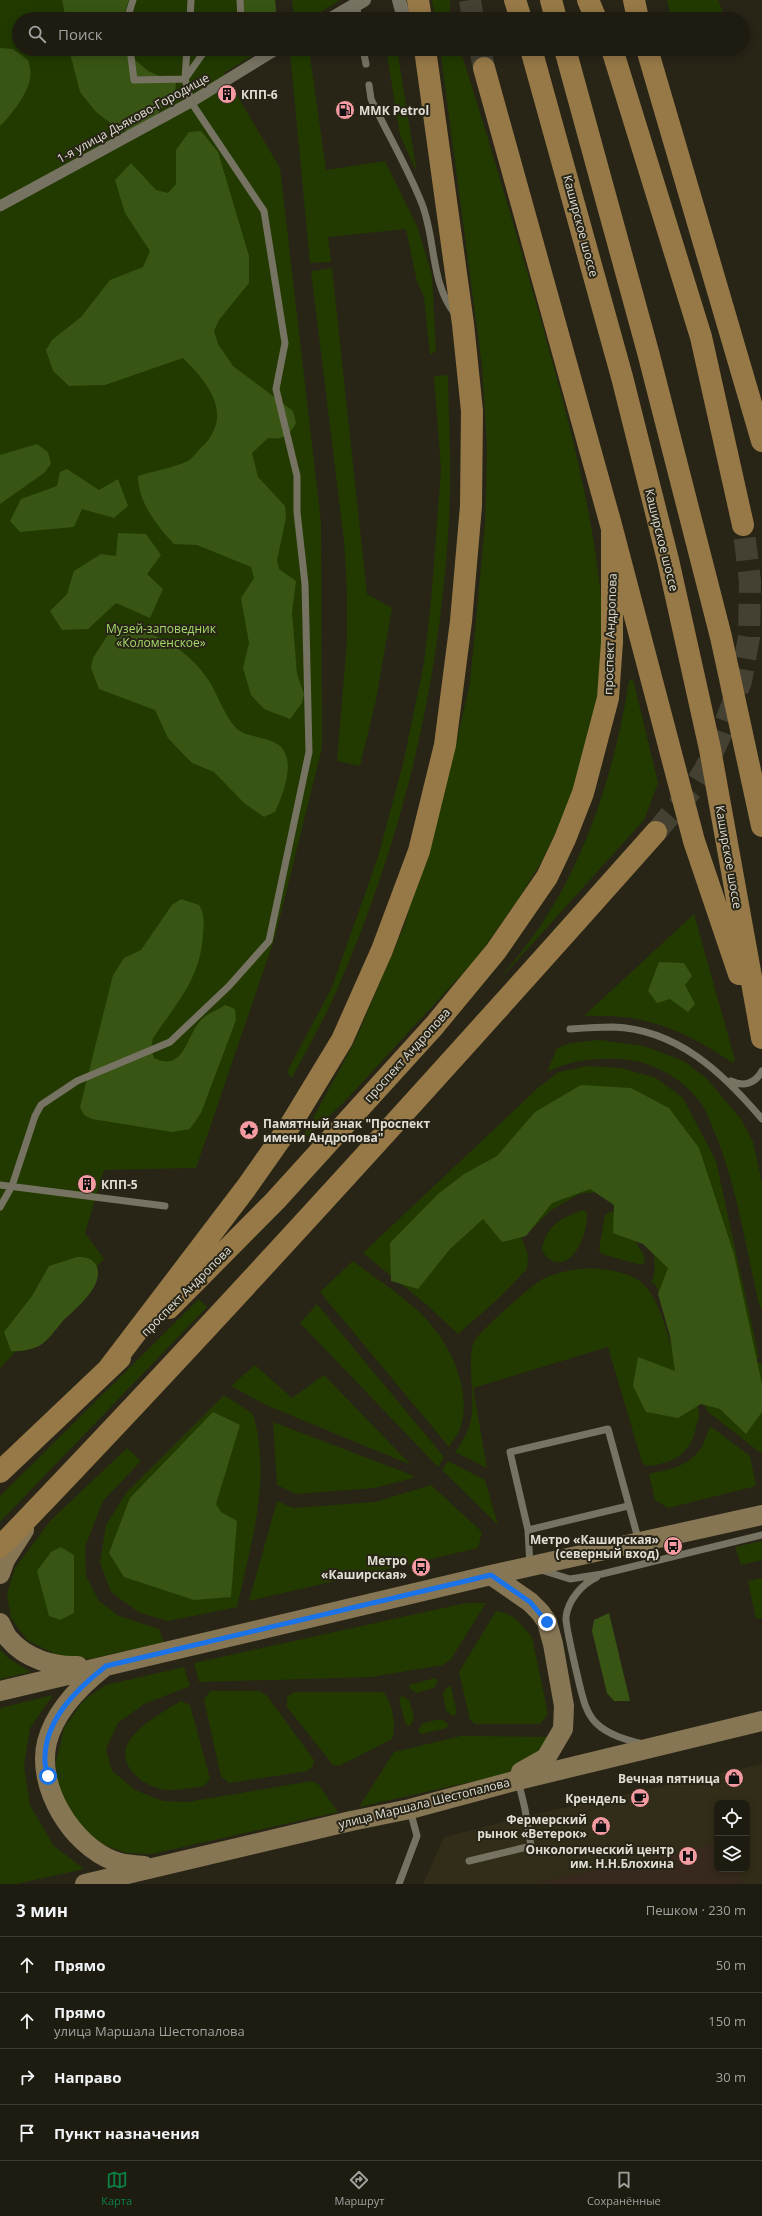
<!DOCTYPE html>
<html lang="ru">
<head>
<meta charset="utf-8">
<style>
  body { margin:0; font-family:"Open Sans",sans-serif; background:#2b291f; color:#f1f3f6 }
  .controls { position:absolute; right:12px; bottom:12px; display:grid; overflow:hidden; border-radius:8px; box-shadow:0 2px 10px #0003 }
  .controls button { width:36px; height:36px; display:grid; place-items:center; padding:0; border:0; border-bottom:1px solid #3c3a31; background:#1e1c11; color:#f1f3f6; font:20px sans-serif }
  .stop { position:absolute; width:12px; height:12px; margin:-9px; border:3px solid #1a73e8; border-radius:50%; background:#fff }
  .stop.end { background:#1a73e8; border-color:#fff; box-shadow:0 1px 4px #0008 }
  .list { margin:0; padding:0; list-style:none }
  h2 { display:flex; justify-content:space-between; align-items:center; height:52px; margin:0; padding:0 16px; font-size:17px }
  h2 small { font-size:13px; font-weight:400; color:#a1a19f }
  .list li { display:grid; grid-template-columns:26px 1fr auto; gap:12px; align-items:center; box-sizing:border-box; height:56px; padding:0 16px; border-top:1px solid #3c3a31 }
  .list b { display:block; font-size:15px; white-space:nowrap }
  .list p { margin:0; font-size:13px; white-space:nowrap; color:#a1a19f }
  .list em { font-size:13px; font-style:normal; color:#a1a19f }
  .icon { flex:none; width:22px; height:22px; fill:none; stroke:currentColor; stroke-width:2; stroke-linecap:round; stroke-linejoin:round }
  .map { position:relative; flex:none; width:762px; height:1884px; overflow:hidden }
  .search { position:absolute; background:#1e1c11; box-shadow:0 2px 10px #0003; left:12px; right:12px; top:12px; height:44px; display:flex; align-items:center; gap:10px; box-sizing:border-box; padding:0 14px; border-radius:22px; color:#a1a19f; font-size:15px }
  .sheet { height:276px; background:#1e1c11 }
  nav { display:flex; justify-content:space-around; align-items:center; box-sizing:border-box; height:56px; border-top:1px solid #3c3a31; background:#1e1c11; font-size:11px; color:#a1a19f }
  nav a { display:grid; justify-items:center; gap:2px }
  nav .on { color:#0b8043 }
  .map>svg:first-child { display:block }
  .built { fill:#322d18 }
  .medical { fill:#37291d }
  .green { fill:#223a00 }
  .forest { fill:#385514 }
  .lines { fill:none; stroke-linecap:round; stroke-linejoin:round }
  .primary-tunnel { stroke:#444133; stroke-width:22; stroke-dasharray:22 11; stroke-linecap:butt }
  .service { stroke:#777362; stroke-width:7 }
  .pedestrian { stroke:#777362; stroke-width:11 }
  .minor { stroke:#777362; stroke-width:14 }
  .secondary { stroke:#877654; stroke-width:20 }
  .primary { stroke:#977947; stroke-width:22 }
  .route { stroke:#1a73e8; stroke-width:5 }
  .labels { text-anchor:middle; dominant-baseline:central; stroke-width:4; stroke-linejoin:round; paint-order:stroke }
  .poi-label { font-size:12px; font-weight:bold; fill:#e0ded4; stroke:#282517; text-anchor:end }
  .street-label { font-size:12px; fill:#e0ded4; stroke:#282517 }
  .park-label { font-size:12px; fill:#a4d96b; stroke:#282517 }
</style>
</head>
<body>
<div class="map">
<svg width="762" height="1884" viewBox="0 0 762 1884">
  <rect width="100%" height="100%" fill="#282517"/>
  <path class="built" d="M762 1764V1884H743L739 1869H747V1803H717V1844L532 1884H423L444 1837 527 1816Z"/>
  <path class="medical" d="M717 1844V1869H739L743 1884H532Z"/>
  <path class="green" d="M0 0H272L275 19H19V49H263L224 73 280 168 321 522 322 748 275 937 196 1168 104 1170 85 1233 104 1259 0 1368Z
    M292 0H340L310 19H294Z
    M432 0H450V19H435Z
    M667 0H718L726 19H671Z
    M309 49 326 170 385 161 418 228 432 276 436 351 430 355 424 297 417 282 406 229 328 237 331 262 310 263 290 52Z
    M386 49H397L417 173 400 135Z
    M440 49H460C489 140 516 232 542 324 567 414 592 505 601 598H604L598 711 568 807 543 859 516 903 475 960 344 1102 298 1146 355 1041 404 926 446 786 470 683 485 524 487 446 482 366Z
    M332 268 367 594 392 608 376 700 360 766 337 761 347 641V591L344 541 311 271Z
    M448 375C449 429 452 483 448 536 437 697 401 842 337 990 324 1020 307 1049 292 1078L287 1072 332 987 378 857 403 764 424 663 431 602 441 470 434 376Z
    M633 679 658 783 644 820 493 987C510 966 528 945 543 922 589 852 616 764 629 681Z
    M694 914 735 1060 733 1063C684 1030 644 1013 584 1016Z
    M599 1040 644 1046 684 1061 706 1078 741 1119 753 1142 762 1183V1308H760C746 1250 736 1178 711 1124 708 1117 705 1108 700 1102 681 1077 652 1061 620 1059 594 1058 571 1060 547 1072L557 1048 571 1043Z
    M587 1066 621 1068 656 1078 683 1098 716 1161 759 1358 685 1364 671 1314 655 1285 651 1282C660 1265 651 1242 642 1226 634 1213 617 1202 606 1191L579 1194 550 1211 529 1232H513L522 1239 528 1255 527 1269 499 1298 458 1334 427 1305 363 1253 539 1087 559 1072Z
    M583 1210 587 1212C589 1237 566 1284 542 1251 545 1226 561 1218 583 1210Z
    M610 1212 617 1213 644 1255 645 1262 641 1265 602 1254 599 1250 605 1215Z
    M353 1261C381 1283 416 1303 437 1332 456 1358 471 1397 460 1429 458 1435 452 1441 449 1447L320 1292Z
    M593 1268C609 1270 632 1272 644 1285 661 1302 668 1338 676 1360 682 1378 695 1394 699 1412 700 1417 697 1423 696 1427 690 1456 673 1463 646 1466L642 1462 608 1347 473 1388 487 1468 455 1452C478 1422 472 1405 471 1369 471 1361 470 1350 474 1342 477 1333 533 1284 543 1279 559 1271 576 1269 593 1268Z
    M199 1299 207 1307 0 1522V1496Z
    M317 1304 444 1457 438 1467 300 1323Z
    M761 1362 762 1368V1454L707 1411 702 1398 686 1371Z
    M255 1365 292 1398 324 1375 411 1465 266 1405 231 1386Z
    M224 1395 253 1414C272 1479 251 1543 237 1607L168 1621 140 1613 111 1592 100 1562 106 1525 126 1493Z
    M273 1422 412 1475 414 1478 374 1488 296 1494 277 1485Z
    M710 1426 750 1456 756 1486 668 1508 655 1500 649 1474C666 1470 687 1467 698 1452 704 1446 707 1434 710 1426Z
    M127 1448 141 1461 103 1501 85 1547 86 1576 99 1601 119 1616 159 1629 164 1642 90 1659 57 1655 27 1640 11 1618 7 1594 15 1568 51 1520Z
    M448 1461 485 1480 498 1525 442 1470Z
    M431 1485 482 1532 478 1548 249 1601 277 1501 293 1508 375 1502Z
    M762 1541V1560L741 1565 735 1547Z
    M762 1578V1618L756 1619 748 1581Z
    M466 1603H486L451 1659 443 1665 371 1677 199 1682 194 1663Z
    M496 1611 506 1613 516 1619 532 1637 548 1714 540 1724H475L470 1720 459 1672Z
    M0 1649 8 1658 31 1672 0 1679Z
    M184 1667 190 1686 144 1704 118 1723 106 1749 112 1771 135 1790 163 1801 187 1802 312 1781 319 1785 338 1812 152 1854 126 1853 102 1844 80 1828 57 1787 56 1761 64 1728 84 1700 106 1685Z
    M435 1678 438 1681 434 1688 416 1693 409 1688 410 1685Z
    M448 1686 451 1687 457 1713 453 1716 446 1711 443 1693Z
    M210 1691H260L267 1696 314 1760 313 1766 307 1771 229 1783 221 1776 204 1700Z
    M294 1692H383C392 1701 397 1727 392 1739L339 1766 332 1764 287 1707V1697Z
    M53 1695 30 1728 24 1766 30 1805 54 1846 84 1869 16 1884H0V1708Z
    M402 1696 409 1700 414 1718 410 1726 406 1725 399 1700Z
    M181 1701 190 1705 210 1779 204 1786C192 1788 180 1790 168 1790 144 1789 113 1763 130 1740 143 1722 163 1712 181 1701Z
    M441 1719 448 1724 447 1728 421 1734 418 1730 423 1723Z
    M461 1736 552 1737 541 1753 523 1766 501 1775 359 1807 394 1752Z"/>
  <path class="forest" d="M62 0H129L122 19H66Z
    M239 0H275L277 19H241Z
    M0 48 13 49 28 60C30 66 31 72 30 79 28 93 10 117 0 126Z
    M69 49H123L148 71 176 83 175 91 150 124 132 132 118 129 96 112 80 92Z
    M201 131 218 152 249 256V283L219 320 214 331 218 344 233 366 293 411 296 423C289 436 283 440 268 438L252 453 258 477 285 506 286 518 277 560 279 569 296 581 292 613 297 674 304 694 302 703 290 719 264 709 251 695 243 668 249 643 241 598 254 578 251 567 197 545 174 544C157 526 138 502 138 476 153 471 173 468 188 461 193 458 198 450 203 446 234 414 208 383 183 358L105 385 69 386 53 371 46 350 52 340 81 317 110 280 143 267 150 251 125 213 115 180 131 163 156 190 168 193 176 184V150L189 132Z
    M37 444 48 452 51 464 44 473 0 504V455Z
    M67 469 99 490 118 479 128 506 114 518 82 509 74 527 20 532 10 521 21 499 57 486 60 472Z
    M118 533 146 534 161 555 147 574 163 589 150 618 116 603 88 629 62 630 50 611 67 594 74 571 101 554 116 556Z
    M124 628C159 631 195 655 212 686 218 697 227 719 236 728 249 740 275 735 284 751 294 768 282 796 275 812L264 817 244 803 214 772 192 763 184 755 168 738 155 710 99 689 91 668 93 658 111 630Z
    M181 899 199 905C205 915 204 923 203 934 201 978 176 1004 153 1038L151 1048 154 1058C184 1073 186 1036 201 1020 206 1014 218 1010 225 1005L235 1009 236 1020 201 1113 190 1129 172 1132 92 1119 84 1115 80 1107 113 975 124 958 141 950 172 905Z
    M659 962 684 963 692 976 685 985 695 1004 688 1012 670 999 657 1003 648 991Z
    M581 1085 631 1088 669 1108 699 1148 734 1254 762 1384V1412L746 1434 720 1409 701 1404 678 1418 646 1412 633 1386 638 1357 675 1371 670 1336 658 1294 668 1268 643 1244 613 1233 614 1205 590 1189 552 1203 526 1236 502 1242 483 1219 450 1249 418 1289 391 1281 390 1243 438 1194 464 1174 497 1156 535 1112Z
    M77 1257C86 1257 93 1258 97 1267 104 1287 75 1309 62 1322 56 1329 47 1342 39 1346 30 1350 20 1352 11 1351L4 1332 32 1296 49 1266Z
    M213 1412 240 1425 216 1504 221 1512 237 1521 231 1597 194 1600 124 1577 109 1553 130 1498Z
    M61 1547 74 1555V1613L60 1620 49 1616 37 1571 51 1552Z
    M609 1613 630 1701H614L607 1693 592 1631 594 1620Z"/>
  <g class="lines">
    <path class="primary-tunnel" d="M470 0 473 19
      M480 49 484 68
      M656 832 694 787 705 769 722 732 741 681 749 637 750 581 743 525"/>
    <path class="service" d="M240 0 241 19
      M357 5 358 19
      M127 19 133 0
      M190 19 191 0
      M130 49 134 80 185 79 206 49
      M363 49 366 64
      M369 85 371 99C387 133 408 168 422 204 436 240 430 282 455 314
      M570 1029C584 1028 599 1027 613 1027 677 1029 723 1073 762 1119
      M731 1081C743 1087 755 1084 762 1071
      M0 1185 165 1206
      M0 1207 12 1186 35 1116 41 1105 77 1081 170 1042 229 986 269 941 309 752 305 584 297 512V476L276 389 285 343 264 211 191 102 185 79 187 49
      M528 1530 628 1506
      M530 1566 528 1530 510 1452 608 1429 639 1542
      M541 1570 570 1579 602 1574 762 1535
      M597 1577C582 1584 568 1600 566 1617 565 1624 582 1699 586 1707 588 1712 592 1719 596 1723 608 1735 627 1740 643 1744
      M469 1861 531 1846 525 1809 518 1780
      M399 1884 417 1836 410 1810"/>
    <path class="pedestrian" d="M0 206 191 102 277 49"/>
    <path class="minor" d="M399 0 404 19
      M331 19 364 0"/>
    <path class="secondary" d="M0 1574 5 1560 24 1530
      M491 1575 530 1602 540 1612 547 1622 553 1644 564 1706 563 1729 546 1758 521 1772
      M0 1623C3 1628 5 1635 9 1639 26 1659 54 1667 78 1666
      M103 1668C79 1687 55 1711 47 1742 36 1787 72 1845 114 1861 123 1865 134 1865 144 1866
      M0 1691 491 1575 762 1515
      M85 1884 351 1821 410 1809 518 1780 762 1721"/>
    <path class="primary" d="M418 0 421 19
      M515 0 521 19
      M551 0 556 19
      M588 0 596 19
      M634 0 638 19
      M531 49 622 377 668 560 710 749 762 1038
      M565 49 648 352 721 637 762 826
      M612 49 701 337 743 525
      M647 49 762 441
      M484 68 611 525 694 841 739 974
      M169 1308 275 1201 434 1026 496 951 547 877 565 839 583 793 608 698 612 642V531
      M109 1368 246 1188 291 1124 342 1040 382 950 419 851 445 745 461 621 471 506 472 411 463 324 425 49
      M0 1472 120 1358
      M0 1547C224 1314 441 1074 656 832"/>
  </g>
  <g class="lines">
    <path class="route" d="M48 1776C47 1770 44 1764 45 1758 45 1719 78 1688 106 1666L491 1575 530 1602 547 1622"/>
  </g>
  <defs>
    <g id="building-disc" transform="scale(1)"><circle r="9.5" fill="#f49aa1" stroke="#282517"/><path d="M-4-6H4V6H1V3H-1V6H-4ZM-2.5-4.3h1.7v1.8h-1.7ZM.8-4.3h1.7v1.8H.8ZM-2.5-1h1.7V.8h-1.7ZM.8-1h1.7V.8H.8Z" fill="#111"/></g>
    <g id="fuel-disc" transform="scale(1)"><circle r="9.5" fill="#f49aa1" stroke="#282517"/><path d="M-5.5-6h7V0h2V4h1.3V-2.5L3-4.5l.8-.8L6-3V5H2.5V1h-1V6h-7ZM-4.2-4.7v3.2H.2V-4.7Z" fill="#111"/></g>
    <g id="sight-disc" transform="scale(1)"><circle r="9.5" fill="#f49aa1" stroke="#282517"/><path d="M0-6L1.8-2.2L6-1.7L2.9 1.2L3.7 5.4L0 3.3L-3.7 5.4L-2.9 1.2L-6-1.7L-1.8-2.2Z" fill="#111"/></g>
    <g id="bus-disc" transform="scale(1)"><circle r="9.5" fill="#f49aa1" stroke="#282517"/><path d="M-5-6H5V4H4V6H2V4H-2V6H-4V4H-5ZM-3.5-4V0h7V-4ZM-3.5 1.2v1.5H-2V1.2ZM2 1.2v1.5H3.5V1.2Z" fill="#111"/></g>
    <g id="shop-disc" transform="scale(1)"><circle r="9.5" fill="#f49aa1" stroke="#282517"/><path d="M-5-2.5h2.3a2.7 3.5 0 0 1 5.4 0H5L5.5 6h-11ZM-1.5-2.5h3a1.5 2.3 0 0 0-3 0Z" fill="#111"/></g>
    <g id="cafe-disc" transform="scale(1)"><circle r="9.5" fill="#f49aa1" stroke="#282517"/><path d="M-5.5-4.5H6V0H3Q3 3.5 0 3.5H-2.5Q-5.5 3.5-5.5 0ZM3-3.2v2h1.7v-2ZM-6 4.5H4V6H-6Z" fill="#111"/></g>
    <g id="hospital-disc" transform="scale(1)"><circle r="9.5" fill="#f49aa1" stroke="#282517"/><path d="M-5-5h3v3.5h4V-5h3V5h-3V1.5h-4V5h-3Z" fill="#111"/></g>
  </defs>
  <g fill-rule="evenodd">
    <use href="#building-disc" x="227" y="94"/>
    <use href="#fuel-disc" x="345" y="110"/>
    <use href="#sight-disc" x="249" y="1130"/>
    <use href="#building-disc" x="87" y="1184"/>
    <use href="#bus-disc" x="673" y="1546"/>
    <use href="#bus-disc" x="421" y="1567"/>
    <use href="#shop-disc" x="734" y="1778"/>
    <use href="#cafe-disc" x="640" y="1798"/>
    <use href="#shop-disc" x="601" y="1826"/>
    <use href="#hospital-disc" x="688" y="1856"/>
  </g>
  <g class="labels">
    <g class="poi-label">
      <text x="241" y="94" text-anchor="start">КПП-6</text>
      <text x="359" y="110" text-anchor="start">ММК Petrol</text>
      <text x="263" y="1123" text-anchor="start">Памятный знак "Проспект<tspan x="263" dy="14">имени Андропова"</tspan></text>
      <text x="101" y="1184" text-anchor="start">КПП-5</text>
      <text x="659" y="1539">Метро «Каширская»<tspan x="659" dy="14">(северный вход)</tspan></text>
      <text x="407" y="1560">Метро<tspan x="407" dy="14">«Каширская»</tspan></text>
      <text x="720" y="1778">Вечная пятница</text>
      <text x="626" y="1798">Крендель</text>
      <text x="587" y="1819">Фермерский<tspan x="587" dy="14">рынок «Ветерок»</tspan></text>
      <text x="674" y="1849">Онкологический центр<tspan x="674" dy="14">им. Н.Н.Блохина</tspan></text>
    </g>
    <g class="street-label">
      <text transform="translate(133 118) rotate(-29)">1-я улица Дьяково-Городище</text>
      <text transform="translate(581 226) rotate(75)">Каширское шоссе</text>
      <text transform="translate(662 540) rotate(76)">Каширское шоссе</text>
      <text transform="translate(610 634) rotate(-88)">проспект Андропова</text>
      <text transform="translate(729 857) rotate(80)">Каширское шоссе</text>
      <text transform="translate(407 1055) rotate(-48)">проспект Андропова</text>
      <text transform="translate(186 1291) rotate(-45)">проспект Андропова</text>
      <text transform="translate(424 1803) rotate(-14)">улица Маршала Шестопалова</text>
    </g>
    <g class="park-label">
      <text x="161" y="628">Музей-заповедник<tspan x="161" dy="14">«Коломенское»</tspan></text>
    </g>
  </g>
</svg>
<div class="controls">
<button><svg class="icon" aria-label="locate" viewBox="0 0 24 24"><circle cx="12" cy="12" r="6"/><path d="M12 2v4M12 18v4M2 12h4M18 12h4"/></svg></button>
<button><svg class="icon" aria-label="layers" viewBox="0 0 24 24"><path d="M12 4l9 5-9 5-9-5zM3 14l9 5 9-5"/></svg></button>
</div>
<div class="stop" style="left:48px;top:1776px"></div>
<div class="stop end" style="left:547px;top:1622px"></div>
<div class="search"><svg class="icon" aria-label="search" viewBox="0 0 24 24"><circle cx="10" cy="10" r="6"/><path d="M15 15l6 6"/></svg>Поиск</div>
</div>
<section class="sheet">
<h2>3 мин<small>Пешком · 230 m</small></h2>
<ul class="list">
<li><svg class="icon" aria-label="ahead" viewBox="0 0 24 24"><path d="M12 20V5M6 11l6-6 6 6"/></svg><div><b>Прямо</b></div><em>50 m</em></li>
<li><svg class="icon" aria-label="ahead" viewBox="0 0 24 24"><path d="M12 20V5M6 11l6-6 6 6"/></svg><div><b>Прямо</b><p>улица Маршала Шестопалова</p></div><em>150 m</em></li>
<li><svg class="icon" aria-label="right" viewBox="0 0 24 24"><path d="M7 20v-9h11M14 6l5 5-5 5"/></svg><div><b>Направо</b></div><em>30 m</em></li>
<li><svg class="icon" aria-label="arrive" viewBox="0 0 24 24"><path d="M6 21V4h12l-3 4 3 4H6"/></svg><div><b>Пункт назначения</b></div></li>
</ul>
</section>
<nav>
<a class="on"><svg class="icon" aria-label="map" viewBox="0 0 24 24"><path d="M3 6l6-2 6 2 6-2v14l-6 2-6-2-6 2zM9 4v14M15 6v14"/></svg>Карта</a>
<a><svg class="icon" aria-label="directions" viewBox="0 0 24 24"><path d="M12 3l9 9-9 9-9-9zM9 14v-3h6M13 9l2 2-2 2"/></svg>Маршрут</a>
<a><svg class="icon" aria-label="saved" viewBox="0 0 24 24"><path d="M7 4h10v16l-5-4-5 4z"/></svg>Сохранённые</a>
</nav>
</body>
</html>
